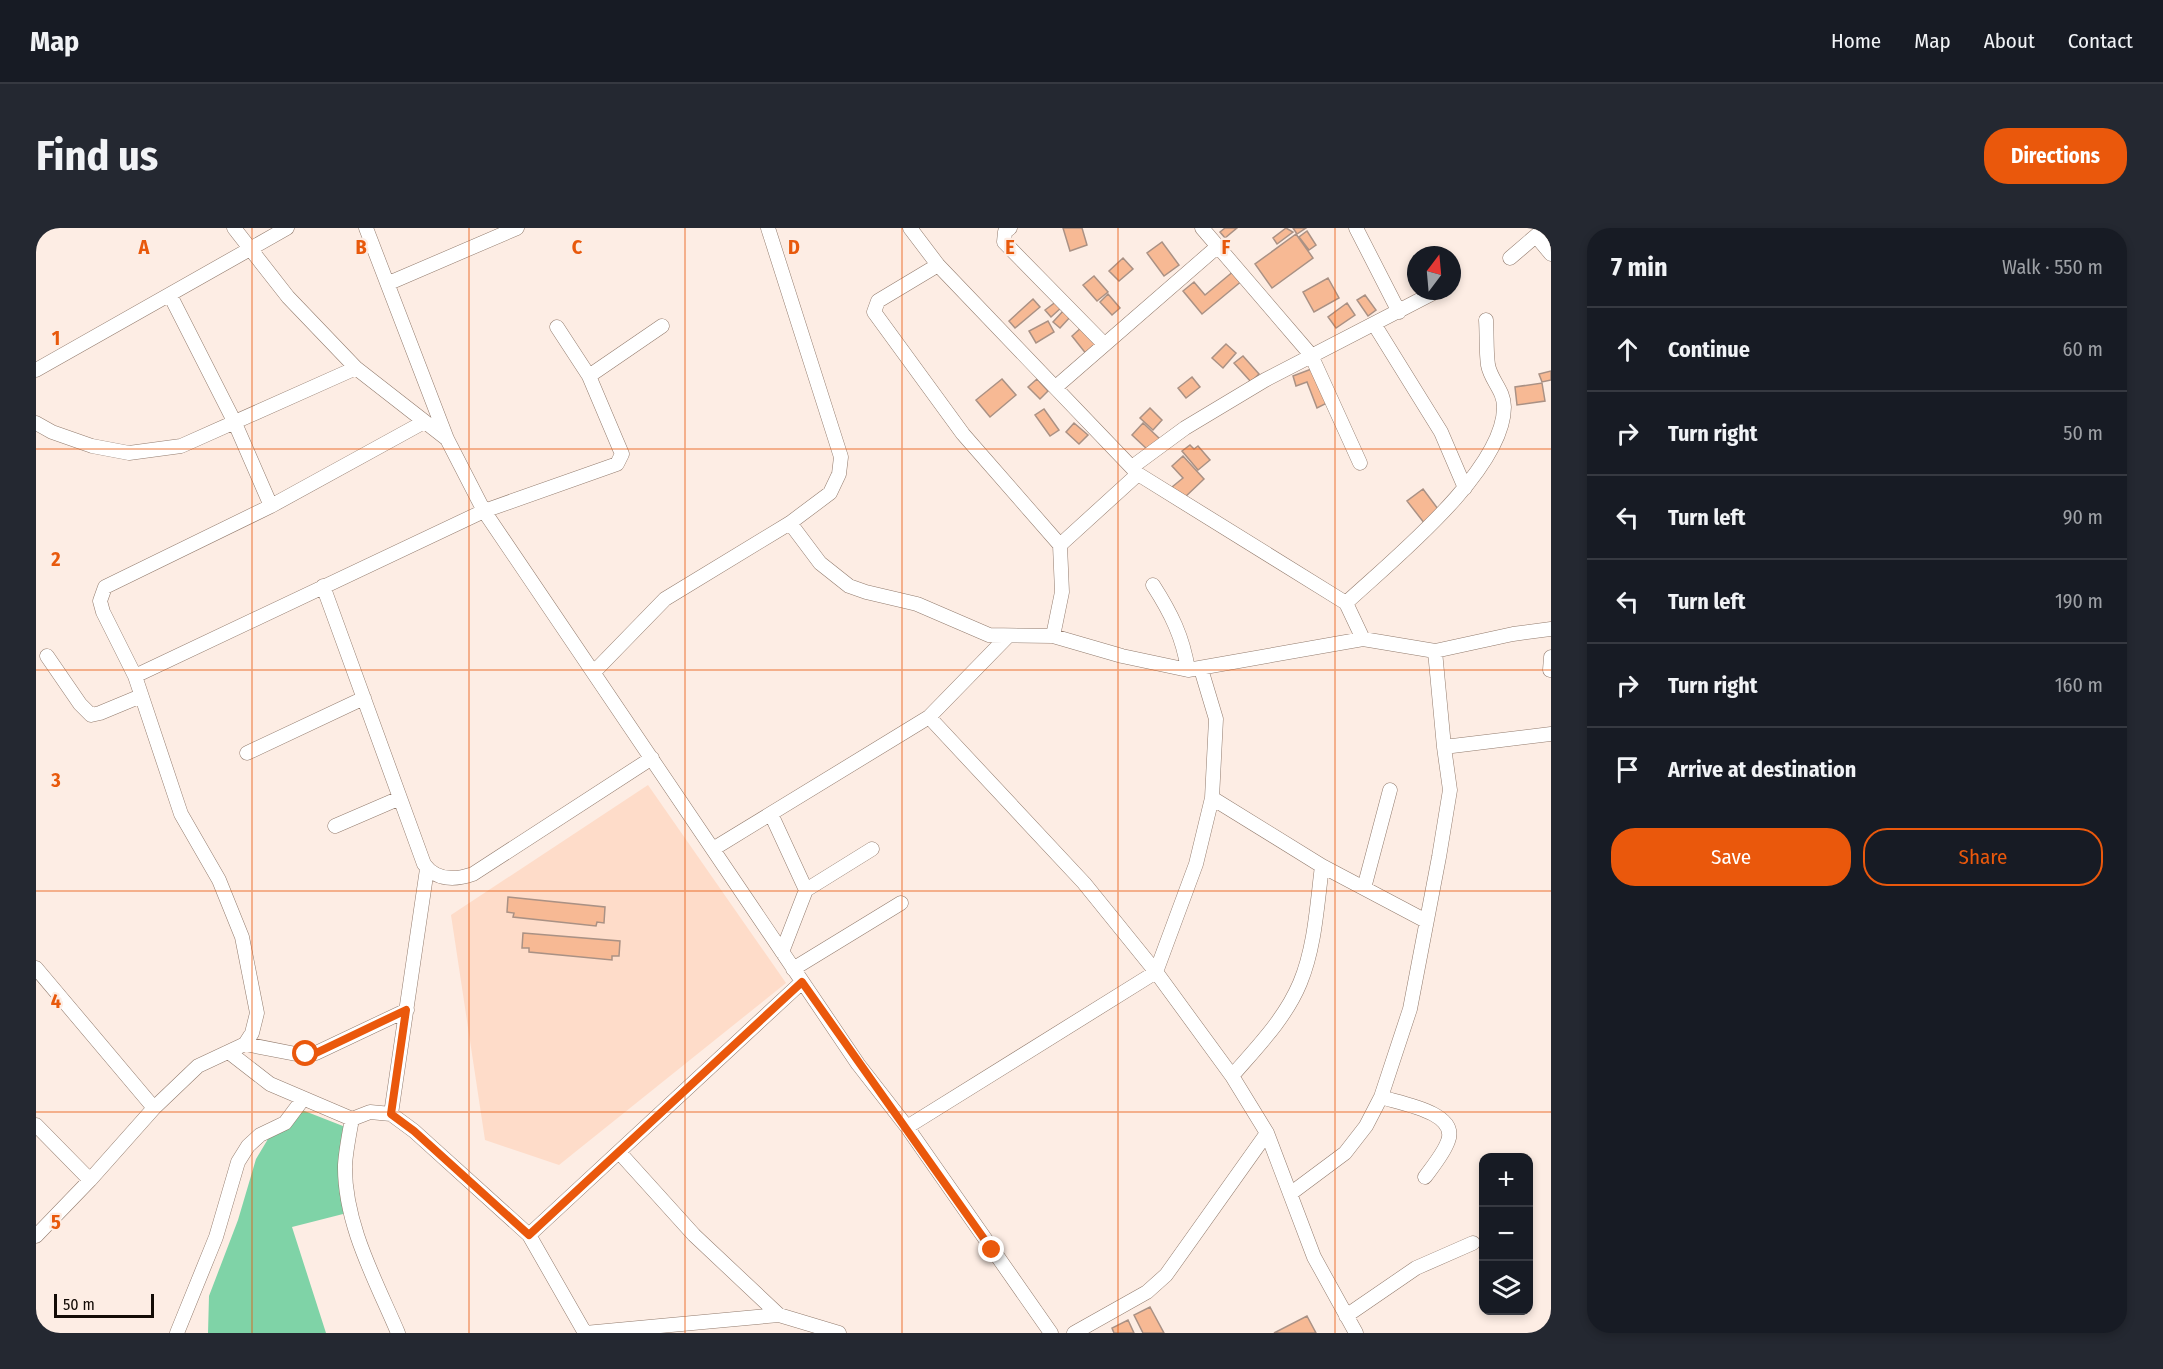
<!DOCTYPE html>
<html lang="en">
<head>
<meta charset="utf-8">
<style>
  body { margin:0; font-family:"Fira Sans Condensed",sans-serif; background:#242831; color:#f1f3f6 }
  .controls { position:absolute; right:18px; bottom:18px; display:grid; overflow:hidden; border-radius:12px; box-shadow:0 3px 9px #0003 }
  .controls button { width:54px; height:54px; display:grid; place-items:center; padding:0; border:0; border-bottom:2px solid #363941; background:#171b24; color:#f1f3f6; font:30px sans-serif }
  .compass { position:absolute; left:1371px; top:18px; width:54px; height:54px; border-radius:50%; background:#171b24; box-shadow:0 3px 9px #0003; rotate:16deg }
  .scale { position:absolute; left:18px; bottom:15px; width:100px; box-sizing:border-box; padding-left:6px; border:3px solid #130b06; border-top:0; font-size:16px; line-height:21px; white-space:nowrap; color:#130b06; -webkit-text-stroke:4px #fdede4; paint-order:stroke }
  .stop { position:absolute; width:18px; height:18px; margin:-14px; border:4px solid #ea580c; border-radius:50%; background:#fff }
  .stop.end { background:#ea580c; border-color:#fff; box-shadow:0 2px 6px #0008 }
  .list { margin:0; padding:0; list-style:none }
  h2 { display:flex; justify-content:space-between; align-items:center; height:78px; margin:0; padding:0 24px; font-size:26px }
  h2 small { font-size:20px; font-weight:400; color:#9ea1a6 }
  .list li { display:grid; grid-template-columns:39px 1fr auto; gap:18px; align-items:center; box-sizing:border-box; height:84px; padding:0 24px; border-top:2px solid #363941 }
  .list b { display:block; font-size:22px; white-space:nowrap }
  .list em { font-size:20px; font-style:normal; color:#9ea1a6 }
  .actions { display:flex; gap:12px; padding:18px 24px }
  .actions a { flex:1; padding:14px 0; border:2px solid #ea580c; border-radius:24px; text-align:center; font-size:21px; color:#ea580c }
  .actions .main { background:#ea580c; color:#fff }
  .icon { flex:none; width:33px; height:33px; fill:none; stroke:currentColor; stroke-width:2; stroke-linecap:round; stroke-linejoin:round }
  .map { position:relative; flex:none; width:1515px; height:1105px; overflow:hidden; border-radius:24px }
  header { display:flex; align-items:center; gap:36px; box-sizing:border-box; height:84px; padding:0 30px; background:#171b24; border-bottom:2px solid #363941 }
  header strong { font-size:28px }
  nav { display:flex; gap:33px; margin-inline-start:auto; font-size:21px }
  .intro { display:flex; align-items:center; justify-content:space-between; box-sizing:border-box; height:144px; padding:0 36px }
  h1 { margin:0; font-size:42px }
  .button { padding:15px 27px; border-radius:24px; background:#ea580c; color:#fff; font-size:21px; font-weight:700 }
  main { display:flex; gap:36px; padding:0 36px }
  aside { flex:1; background:#171b24; border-radius:24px; box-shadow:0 3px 9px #0003 }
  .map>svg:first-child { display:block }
  .built { fill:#fedcc9 }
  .green { fill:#7fd3a7 }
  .building { fill:#f7b994; stroke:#aa9184; stroke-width:1.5 }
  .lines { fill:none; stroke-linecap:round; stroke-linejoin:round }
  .minor-casing { stroke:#927b6d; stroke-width:15 }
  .minor { stroke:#fff; stroke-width:14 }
  .route { stroke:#ea580c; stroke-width:8 }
  .grid { fill:none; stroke:#e8590c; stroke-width:1.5; stroke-opacity:0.55 }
  .grid-label { font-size:20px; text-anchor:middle; font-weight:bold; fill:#e8590c; stroke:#fdede4; stroke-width:4.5; stroke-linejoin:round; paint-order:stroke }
</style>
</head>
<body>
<header>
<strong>Map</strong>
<nav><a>Home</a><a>Map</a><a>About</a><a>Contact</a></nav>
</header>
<div class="intro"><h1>Find us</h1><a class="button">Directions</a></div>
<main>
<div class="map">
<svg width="1515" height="1105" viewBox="0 0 1515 1105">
  <rect width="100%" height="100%" fill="#fdede4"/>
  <path class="built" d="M612 557 750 755 523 937 449 912 415 687Z"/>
  <path class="green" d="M266 882 312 900 311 985 256 999 290 1105H172L173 1068 202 992 220 931 232 911Z"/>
  <path class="building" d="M1027 0H1046L1051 17 1034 23Z
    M1189 0H1201L1189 10 1184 4Z
    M1250 0 1257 4 1241 16 1237 10Z
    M1257 0H1270L1261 6Z
    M1271 3 1280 17 1273 22 1263 9Z
    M1260 6 1277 30 1236 60 1219 36Z
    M1126 14 1143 37 1128 48 1111 25Z
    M1087 30 1097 41 1083 53 1073 43Z
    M1199 42 1207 52 1166 86 1147 63 1158 54 1169 67Z
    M1058 48 1072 64 1061 73 1047 57Z
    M1292 50 1303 70 1278 84 1267 64Z
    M1072 66 1084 80 1076 87 1064 74Z
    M1329 67 1340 82 1332 88 1321 72Z
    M997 71 1004 79 979 100 973 93Z
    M1021 73 1026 79 1015 89 1009 82Z
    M1311 75 1319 87 1300 100 1292 89Z
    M1028 82 1035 88 1024 100 1017 94Z
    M1012 93 1018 104 1000 115 993 103Z
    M1046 99 1063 116 1051 127 1036 108Z
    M1190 116 1200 125 1187 140 1176 130Z
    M1207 128 1223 146 1215 154 1198 135Z
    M1278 140 1291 175 1281 180 1271 154 1260 158 1257 148Z
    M1515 143V152L1506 154 1503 146Z
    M1156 149 1164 159 1150 170 1142 160Z
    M966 151 980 167 954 189 940 172Z
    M1001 151 1012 163 1004 171 992 159Z
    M1506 155 1509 173 1481 177 1479 159Z
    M1114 180 1126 192 1117 202 1104 190Z
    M1008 181 1023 202 1014 208 999 187Z
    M1038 195 1052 207 1043 216 1030 204Z
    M1107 195 1124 211 1113 223 1096 207Z
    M1154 217 1158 221 1162 218 1174 232 1162 242 1146 223Z
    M1147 228 1168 251 1147 271 1136 259 1147 250 1136 238Z
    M1387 261 1405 285 1389 296 1371 273Z
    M472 669 569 679 568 695 561 694 560 698 477 689 478 685 471 684Z
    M487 705 584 713 583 728H576V732L493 724V720H486Z
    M1114 1079 1128 1105H1107L1098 1087Z
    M1271 1088 1280 1105H1238Z
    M1092 1092 1098 1105H1078L1076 1100Z"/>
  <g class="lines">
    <g class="minor-casing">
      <path id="minor" d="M198 0 252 69 320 140 411 211
        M330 0 411 211 448 283 822 836 871 899 1015 1105
        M874 0 902 37 1102 246 1310 375 1327 411
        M974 0 969 4 968 14 1068 116
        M1166 0 1275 127 1324 235
        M1320 0 1363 84
        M1500 8 1515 26
        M1474 30 1509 0
        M902 37 842 73 838 84 927 206 1024 317 1026 364 1017 408
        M353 55 481 0
        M134 67 198 193 235 278
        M1338 96 1405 204 1429 260
        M0 142 251 0
        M553 148 626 98
        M1021 158 1181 19
        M0 195 16 204 56 218 93 225 145 218 320 140
        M1096 239 1149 200 1229 152 1401 63
        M754 295 784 335 813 358 830 364 881 376 953 407 1017 408 1086 428 1152 442 1327 411 1399 423 1477 406 1515 401
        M1024 317 1102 246
        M1117 357C1135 385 1147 409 1152 442
        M287 358 388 636C400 653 420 652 437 646L616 530
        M1310 375C1355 333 1468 243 1468 179 1468 162 1455 153 1452 137 1450 123 1451 106 1450 92
        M1399 423 1408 519
        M11 428 44 476 55 487 64 485 105 468
        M1514 442 1515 429
        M558 444 629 371 754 295 794 265 803 246 805 229 732 0
        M99 448 67 384 64 373 69 359 235 278 388 194
        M893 489 1048 655 1120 744 1196 848 1231 905 1278 1029 1320 1105
        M211 525 328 470
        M1176 570 1286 638 1390 693
        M735 586 770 662
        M299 598 364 570
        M677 621 893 489 971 409
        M1328 660 1354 562
        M746 724 770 662 836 621
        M0 740 118 880 54 952 0 1008
        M757 741 865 675
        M209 816 260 826 280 825 371 782
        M194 825 234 856 316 891 334 884 355 886 378 903 493 1007 766 754
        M1196 848C1221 819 1249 791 1264 755 1279 719 1281 677 1286 638
        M1345 869C1363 875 1423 884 1412 913 1408 925 1397 938 1389 949
        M118 880 162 838 209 816 216 805 221 785 206 709 183 652 145 586 99 448 448 283 581 236 586 226 553 148 521 99
        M355 886 391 641
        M316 891C313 907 310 922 309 937 308 996 340 1053 362 1105
        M0 897 54 952
        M871 899 1120 744 1160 636 1176 570 1180 491 1165 441
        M583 924 658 1007 743 1087 803 1105
        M1254 966 1309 925 1330 898 1345 869 1374 781 1403 629 1414 562 1408 519 1515 506
        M493 1007 549 1105 743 1087
        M1310 1088 1380 1040 1437 1015
        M141 1105 180 1009 202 934 212 918 224 907 249 895 267 871
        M1038 1105 1111 1064 1130 1047 1231 905"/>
    </g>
    <use href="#minor" class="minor"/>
  </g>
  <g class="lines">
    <path class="route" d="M270 826 280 825 370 782 355 886 378 903 493 1007 766 754 956 1022"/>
  </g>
  <path class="grid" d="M216 0V1105M433 0V1105M649 0V1105M866 0V1105M1082 0V1105M1299 0V1105M0 221H1515M0 442H1515M0 663H1515M0 884H1515"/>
  <g class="grid-label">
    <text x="108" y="26">A</text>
    <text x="325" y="26">B</text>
    <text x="541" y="26">C</text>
    <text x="758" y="26">D</text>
    <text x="974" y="26">E</text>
    <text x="1190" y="26">F</text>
    <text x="20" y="117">1</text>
    <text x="20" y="338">2</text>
    <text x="20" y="559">3</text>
    <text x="20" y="780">4</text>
    <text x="20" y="1001">5</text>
  </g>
</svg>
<div class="controls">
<button>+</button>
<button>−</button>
<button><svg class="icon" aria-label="layers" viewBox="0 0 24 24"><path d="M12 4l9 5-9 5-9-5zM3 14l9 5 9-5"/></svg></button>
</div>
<svg class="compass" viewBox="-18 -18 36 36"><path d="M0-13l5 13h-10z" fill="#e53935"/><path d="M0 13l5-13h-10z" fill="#9ea1a6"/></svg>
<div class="scale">50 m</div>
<div class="stop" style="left:270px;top:826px"></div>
<div class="stop end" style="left:956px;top:1022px"></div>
</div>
<aside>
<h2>7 min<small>Walk · 550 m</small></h2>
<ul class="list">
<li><svg class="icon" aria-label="ahead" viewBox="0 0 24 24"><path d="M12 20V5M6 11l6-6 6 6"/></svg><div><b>Continue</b></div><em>60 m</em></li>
<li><svg class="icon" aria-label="right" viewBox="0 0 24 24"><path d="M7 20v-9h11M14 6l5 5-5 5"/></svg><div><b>Turn right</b></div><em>50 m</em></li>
<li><svg class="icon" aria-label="left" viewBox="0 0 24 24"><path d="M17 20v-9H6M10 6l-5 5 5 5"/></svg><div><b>Turn left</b></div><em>90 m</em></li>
<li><svg class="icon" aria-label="left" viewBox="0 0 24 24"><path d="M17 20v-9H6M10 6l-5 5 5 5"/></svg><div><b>Turn left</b></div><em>190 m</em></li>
<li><svg class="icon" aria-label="right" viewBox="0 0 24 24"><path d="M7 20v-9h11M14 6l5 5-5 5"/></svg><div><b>Turn right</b></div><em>160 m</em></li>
<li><svg class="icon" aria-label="arrive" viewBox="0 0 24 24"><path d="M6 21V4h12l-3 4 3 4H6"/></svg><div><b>Arrive at destination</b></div></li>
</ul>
<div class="actions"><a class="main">Save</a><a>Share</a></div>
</aside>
</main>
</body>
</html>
